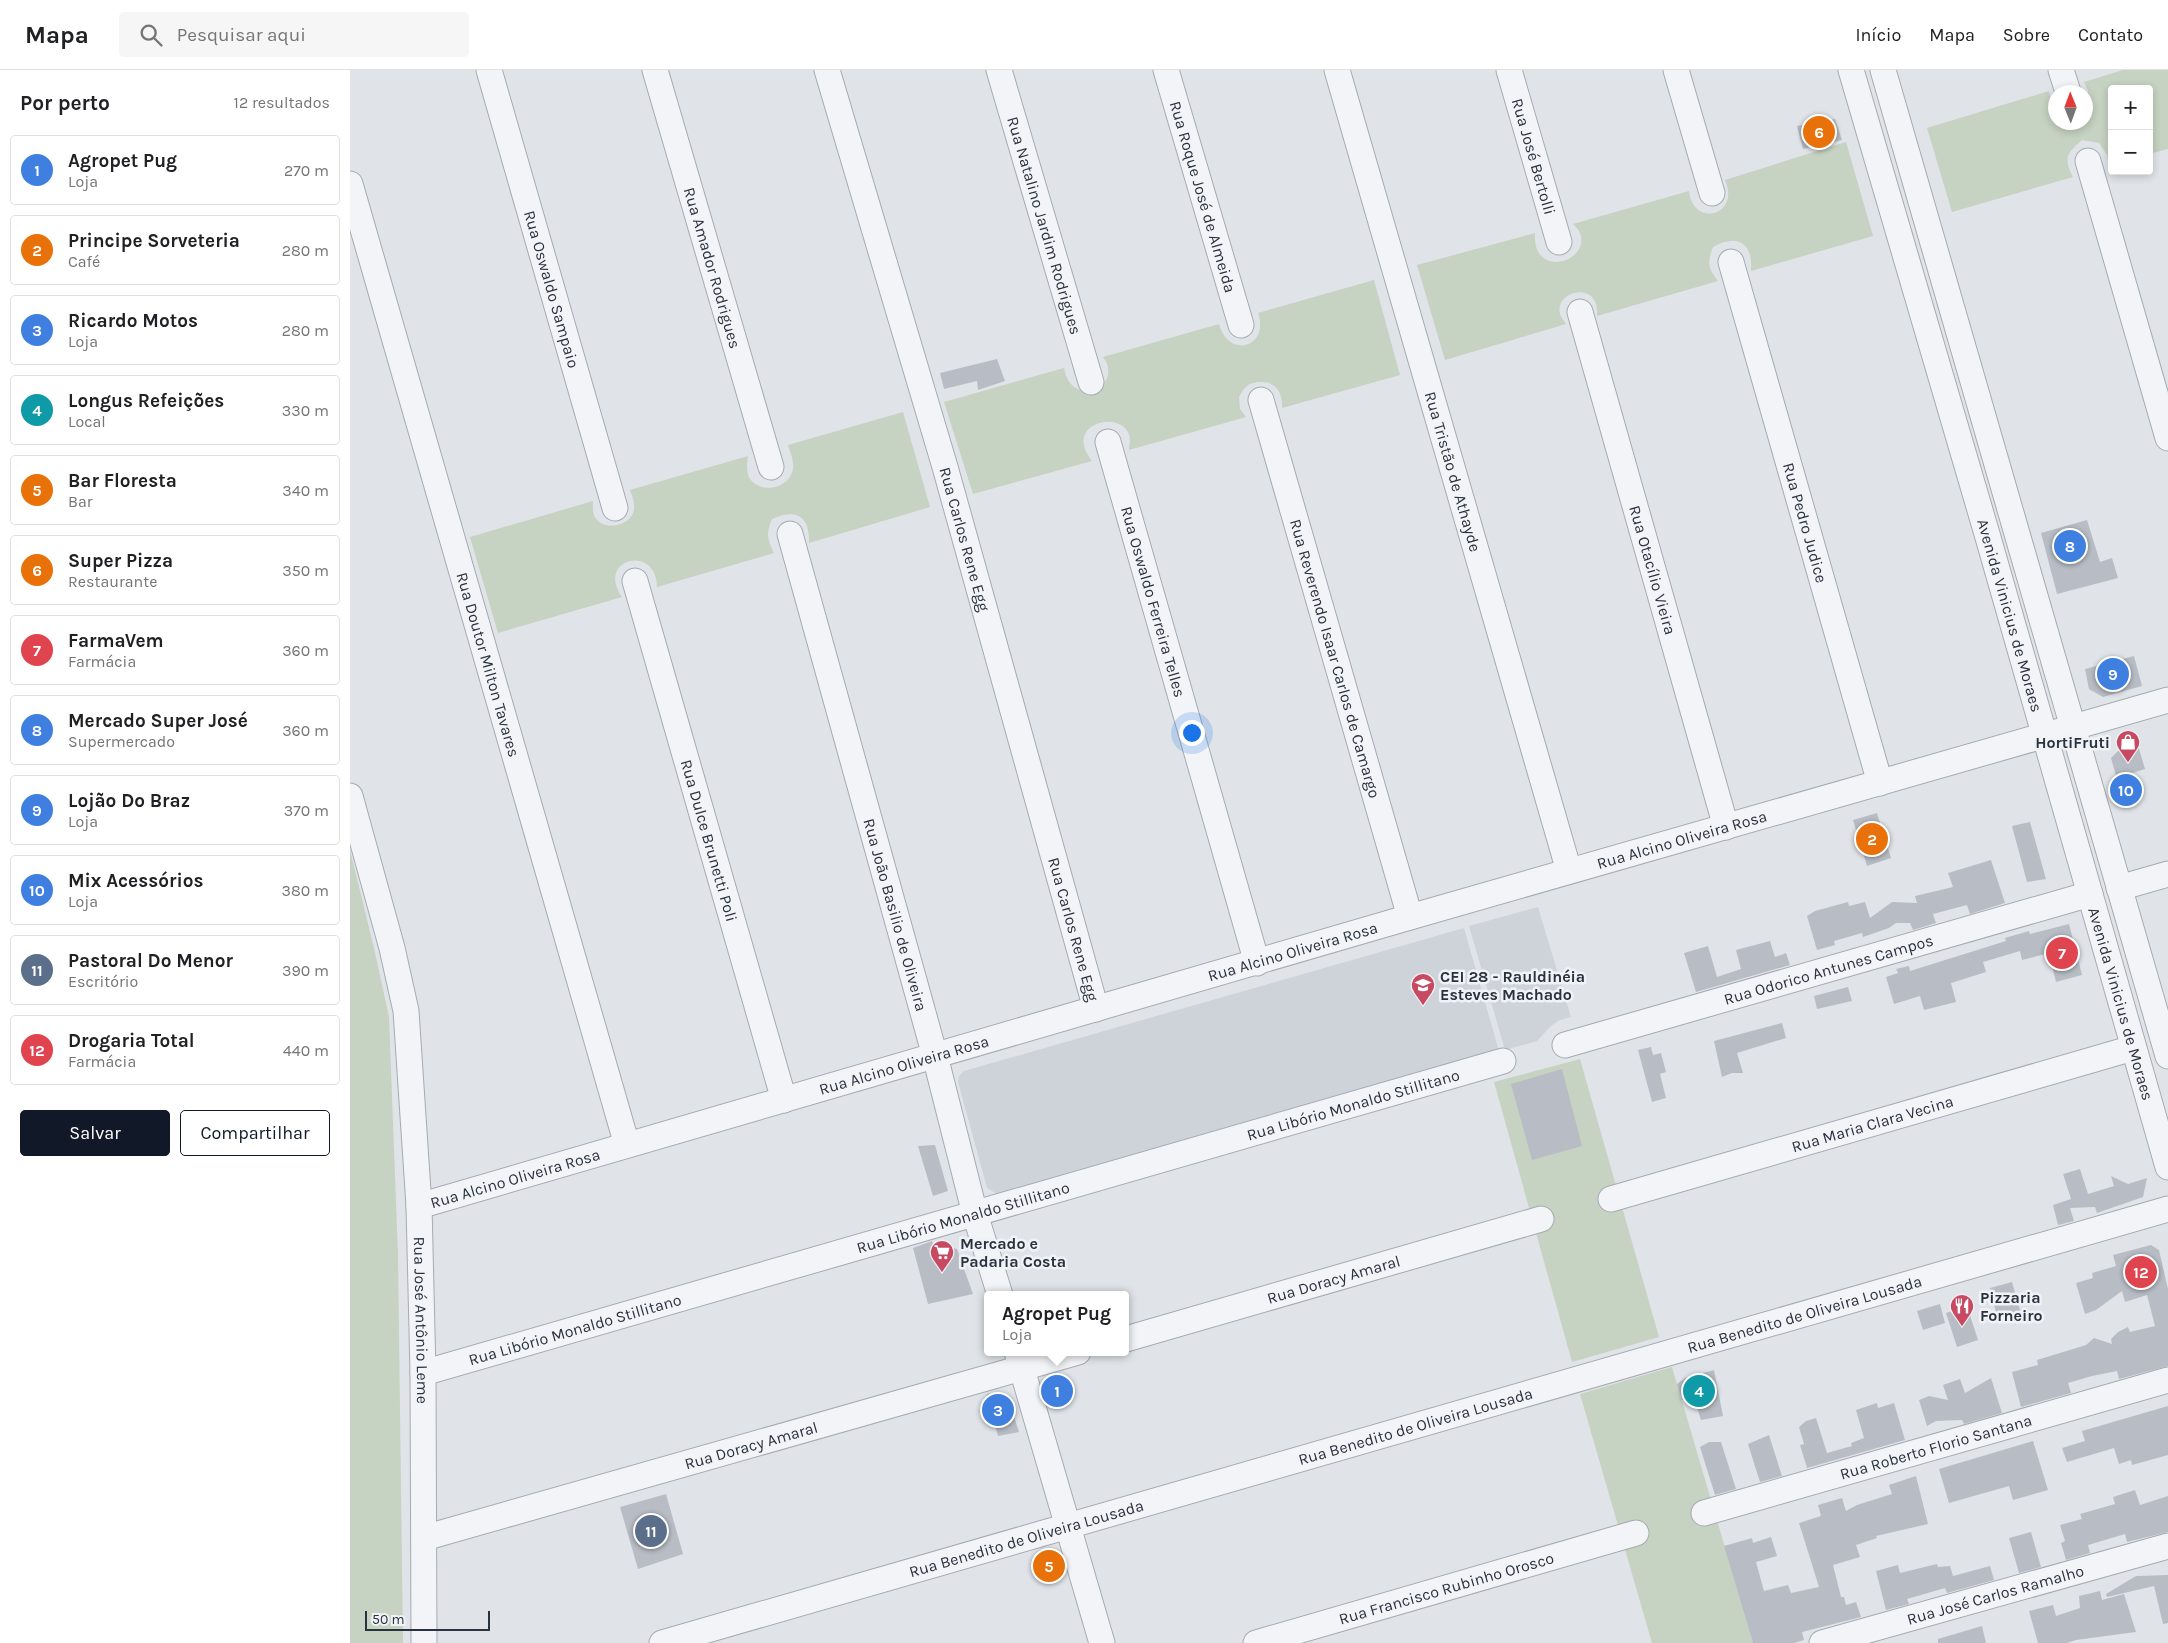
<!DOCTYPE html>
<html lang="pt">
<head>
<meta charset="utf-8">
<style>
  body { margin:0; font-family:Karla,sans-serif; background:#f6f6f6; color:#202124 }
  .controls { position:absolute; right:15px; top:15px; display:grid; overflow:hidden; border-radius:5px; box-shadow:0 2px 8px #0003 }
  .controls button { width:45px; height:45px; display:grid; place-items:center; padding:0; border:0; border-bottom:1px solid #e0e0e0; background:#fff; color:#202124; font:25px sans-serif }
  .compass { position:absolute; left:1698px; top:15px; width:45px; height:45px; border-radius:50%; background:#fff; box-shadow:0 2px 8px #0003; rotate:359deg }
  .scale { position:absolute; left:15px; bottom:12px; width:125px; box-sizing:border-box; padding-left:5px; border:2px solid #29323f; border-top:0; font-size:14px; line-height:18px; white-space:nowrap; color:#29323f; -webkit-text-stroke:4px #f0f2f6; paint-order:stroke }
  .you { position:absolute; left:841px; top:662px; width:18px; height:18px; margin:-12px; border:4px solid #fff; border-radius:50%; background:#1a73e8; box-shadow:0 0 0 8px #1a73e833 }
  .badge { display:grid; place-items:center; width:32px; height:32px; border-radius:50%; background:#111827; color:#fff; font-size:16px; font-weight:700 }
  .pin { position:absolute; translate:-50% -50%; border:2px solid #fff; box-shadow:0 1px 5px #0006 }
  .popup { position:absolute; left:634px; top:1221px; width:145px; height:65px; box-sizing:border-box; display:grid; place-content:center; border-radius:5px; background:#fff; filter:drop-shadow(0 1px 4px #0005); font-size:16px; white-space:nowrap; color:#757577 }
  .popup b { font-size:19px; color:#202124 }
  .popup::after { content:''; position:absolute; left:50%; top:100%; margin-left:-10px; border:10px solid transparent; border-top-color:#fff }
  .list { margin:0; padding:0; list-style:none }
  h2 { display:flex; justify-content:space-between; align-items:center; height:65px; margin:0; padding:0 20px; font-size:21px }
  h2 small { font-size:16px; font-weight:400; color:#757577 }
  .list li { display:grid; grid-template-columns:32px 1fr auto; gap:15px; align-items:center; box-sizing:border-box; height:70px; margin:0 10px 10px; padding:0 10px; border:1px solid #e0e0e0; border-radius:5px }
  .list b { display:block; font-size:19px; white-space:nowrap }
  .list p { margin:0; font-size:16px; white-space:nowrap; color:#757577 }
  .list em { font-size:16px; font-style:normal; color:#757577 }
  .actions { display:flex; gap:10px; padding:15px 20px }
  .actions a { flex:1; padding:11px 0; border:1px solid #111827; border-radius:5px; text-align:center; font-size:18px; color:#111827 }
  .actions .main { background:#111827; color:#fff }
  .icon { flex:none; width:28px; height:28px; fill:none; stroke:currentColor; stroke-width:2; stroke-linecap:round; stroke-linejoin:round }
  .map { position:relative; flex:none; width:1818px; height:1573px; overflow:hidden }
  header { display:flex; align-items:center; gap:30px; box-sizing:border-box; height:70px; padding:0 25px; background:#fff; border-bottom:1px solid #e0e0e0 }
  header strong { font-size:24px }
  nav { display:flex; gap:28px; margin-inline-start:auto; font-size:18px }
  .search { width:350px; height:45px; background:#f6f6f6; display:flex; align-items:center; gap:12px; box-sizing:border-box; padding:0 18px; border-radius:5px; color:#757577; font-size:19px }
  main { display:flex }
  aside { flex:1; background:#fff }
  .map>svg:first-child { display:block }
  .built { fill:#ced3da }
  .green { fill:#c6d2c2 }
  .building { fill:#b8bdc5 }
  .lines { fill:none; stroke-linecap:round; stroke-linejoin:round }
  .minor-casing { stroke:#a5abb2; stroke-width:27 }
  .minor { stroke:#f3f4f7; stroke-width:25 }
  .labels { text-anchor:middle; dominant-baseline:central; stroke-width:5; stroke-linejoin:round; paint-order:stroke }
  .street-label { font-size:16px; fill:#29323f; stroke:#f0f2f6 }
  .poi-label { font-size:16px; font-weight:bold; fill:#29323f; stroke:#f0f2f6; text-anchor:start }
</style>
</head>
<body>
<header>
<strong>Mapa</strong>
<div class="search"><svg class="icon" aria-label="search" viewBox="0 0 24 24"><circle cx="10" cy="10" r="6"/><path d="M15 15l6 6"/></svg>Pesquisar aqui</div>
<nav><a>Início</a><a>Mapa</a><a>Sobre</a><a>Contato</a></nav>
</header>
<main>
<aside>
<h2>Por perto<small>12 resultados</small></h2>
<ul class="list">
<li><span class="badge" style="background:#3f7fe0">1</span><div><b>Agropet Pug</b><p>Loja</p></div><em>270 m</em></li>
<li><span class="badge" style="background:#e8710a">2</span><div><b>Principe Sorveteria</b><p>Café</p></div><em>280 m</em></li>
<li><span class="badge" style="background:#3f7fe0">3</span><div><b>Ricardo Motos</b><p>Loja</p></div><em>280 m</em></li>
<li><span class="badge" style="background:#0f9aa8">4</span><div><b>Longus Refeições</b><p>Local</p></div><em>330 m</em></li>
<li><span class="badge" style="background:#e8710a">5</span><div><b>Bar Floresta</b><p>Bar</p></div><em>340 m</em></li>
<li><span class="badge" style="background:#e8710a">6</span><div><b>Super Pizza</b><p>Restaurante</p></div><em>350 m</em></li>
<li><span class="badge" style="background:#e0444e">7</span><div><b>FarmaVem</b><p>Farmácia</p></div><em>360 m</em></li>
<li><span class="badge" style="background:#3f7fe0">8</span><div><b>Mercado Super José</b><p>Supermercado</p></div><em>360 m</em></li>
<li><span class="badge" style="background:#3f7fe0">9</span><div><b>Lojão Do Braz</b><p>Loja</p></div><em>370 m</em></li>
<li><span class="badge" style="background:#3f7fe0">10</span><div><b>Mix Acessórios</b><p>Loja</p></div><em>380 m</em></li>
<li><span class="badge" style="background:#5c6f8a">11</span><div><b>Pastoral Do Menor</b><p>Escritório</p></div><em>390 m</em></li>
<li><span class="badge" style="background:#e0444e">12</span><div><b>Drogaria Total</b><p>Farmácia</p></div><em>440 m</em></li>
</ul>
<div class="actions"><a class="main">Salvar</a><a>Compartilhar</a></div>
</aside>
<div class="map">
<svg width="1818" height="1573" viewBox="0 0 1818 1573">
  <rect width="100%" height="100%" fill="#e0e4e8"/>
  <path class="built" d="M1188 837 1221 947 1210 950 1201 956 1187 971 1155 980 1119 856Z
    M1114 858 1149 981 647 1124 637 1118 608 1012 609 1006 614 1001Z"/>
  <path class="green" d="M1773 0H1818V79L1799 84V19H1762V95L1759 96 1757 85 1749 73 1732 70C1717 83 1713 88 1723 107L1602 142 1577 58 1699 21 1701 33 1705 37 1706 52H1736L1738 21 1734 12Z
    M1496 72 1523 166 1401 201C1403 173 1388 163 1363 177 1357 193 1358 198 1368 211L1247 246C1250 209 1204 221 1210 244 1211 247 1214 251 1216 254L1095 290 1067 195 1185 163C1182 210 1241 192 1230 163 1229 160 1225 156 1223 154L1339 121C1343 158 1391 146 1375 110Z
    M1024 210 1050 305 932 338C933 323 926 311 910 312 906 312 899 313 896 317 893 319 891 324 889 327L890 339 896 347 779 380C779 377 780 372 780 368 775 338 711 352 742 391L623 424 594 332 714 298C720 334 762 323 758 298 758 294 755 290 753 287L869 254C878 289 920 278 908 243Z
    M553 342 580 437 459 473C460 446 446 438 422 449 416 463 417 469 424 483L307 517C307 474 245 488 272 527L148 563 120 467 243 431C243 437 242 445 247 450 256 460 278 456 283 443 286 435 283 428 280 420L398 386C397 393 396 403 400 409 412 425 441 418 443 398 444 390 440 382 438 375Z
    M0 780 24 878 39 947 48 1184 53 1573H0Z
    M1230 989 1309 1267 1222 1292 1144 1012Z
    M1322 1297 1403 1573H1302L1230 1324Z"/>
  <path class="building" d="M1485 49 1492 70 1453 79 1447 56Z
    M647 289 655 311 628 320 627 311 594 319 590 303Z
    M1737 450 1750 492 1762 488 1768 508 1707 524 1691 463Z
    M1784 586 1792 616 1753 627 1739 619 1735 599Z
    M1787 672 1795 699 1779 704 1787 731 1774 735 1761 688 1768 681Z
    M1527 743 1541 788 1517 796 1503 750Z
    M1680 752 1696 809 1677 812 1662 756Z
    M1641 790 1655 833 1620 844 1617 835 1583 844 1586 853 1563 860 1560 853H1546L1539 858 1513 867 1512 863 1484 871 1485 875 1467 880 1457 846 1465 841 1498 832 1499 836 1515 832 1520 848 1542 832 1567 833 1565 826 1603 817 1598 803Z
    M1719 854 1732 905 1706 912 1699 883 1672 890 1670 881 1633 892 1636 902 1601 913 1606 932 1574 940 1570 926 1544 934 1536 907 1548 903 1546 899 1559 896 1560 901 1656 871 1655 868 1679 861 1680 864Z
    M1420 871 1425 887 1436 883 1440 895 1346 922 1334 883 1358 876 1367 907 1391 899 1386 880Z
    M1498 917 1502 931 1467 939 1464 926Z
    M1432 953 1436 968 1387 983 1393 1003H1382L1372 1007 1364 971Z
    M1301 977 1303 985 1311 983 1316 1002 1310 1004 1316 1028 1302 1032 1288 980Z
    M1212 999 1232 1076 1182 1090 1161 1014Z
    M585 1075 598 1121 583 1126 568 1076Z
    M1730 1099 1738 1124 1764 1116 1761 1106 1778 1114 1797 1108 1793 1127 1747 1143 1745 1137 1720 1138 1724 1151 1708 1155 1703 1135 1721 1129 1713 1104Z
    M582 1171 585 1181 599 1177 607 1179 623 1224 578 1234 563 1178Z
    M1801 1175 1809 1180 1818 1219V1296L1769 1309 1767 1301 1742 1306 1718 1313 1721 1323 1671 1337 1662 1302 1688 1295 1687 1290 1736 1275 1744 1268 1762 1274 1761 1269 1768 1262 1778 1257 1780 1262 1805 1256 1797 1225 1775 1232 1772 1221 1746 1240 1735 1244 1726 1213 1743 1208 1742 1203 1766 1196 1763 1185Z
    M1662 1212 1671 1244 1648 1250 1640 1218Z
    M1590 1234 1595 1253 1573 1260 1567 1241Z
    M1617 1236 1628 1270 1607 1277 1596 1243Z
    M1364 1300 1373 1346 1351 1350 1344 1328 1332 1330 1327 1314 1335 1308Z
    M1641 1308 1652 1343 1614 1354 1612 1350 1586 1351 1577 1356 1569 1330 1579 1326 1598 1330 1593 1315 1610 1309 1615 1323Z
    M650 1323 659 1331 669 1362 648 1366 637 1324Z
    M1527 1333 1528 1338 1544 1333 1555 1370 1457 1398 1450 1375 1454 1374 1449 1357 1456 1351 1466 1348 1477 1383 1502 1376 1501 1373 1514 1368 1506 1340Z
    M1818 1336V1385L1782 1395 1781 1390 1769 1394 1764 1378 1717 1392 1712 1378 1735 1371 1732 1361Z
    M1419 1365 1432 1406 1410 1412 1398 1374Z
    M1683 1371 1698 1420 1663 1430 1659 1416 1599 1433 1589 1399Z
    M1359 1372H1371L1386 1419 1365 1425 1350 1377Z
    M1566 1406 1578 1454 1526 1466 1527 1468 1506 1475 1510 1487 1483 1495 1491 1527H1494L1496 1535 1506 1532 1511 1547 1452 1562 1454 1570 1444 1573H1403L1374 1476 1402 1468 1403 1473 1421 1467 1427 1486 1406 1492 1414 1521 1438 1515 1441 1523 1469 1517 1449 1453 1471 1446 1468 1435 1492 1428 1496 1441 1507 1435 1542 1424 1539 1415Z
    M1785 1420 1790 1435 1818 1426V1462L1777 1472 1775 1464 1738 1475 1740 1483 1716 1490 1711 1473 1715 1471 1710 1455 1732 1449 1730 1444 1765 1434 1763 1427Z
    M316 1424 333 1484 288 1499 270 1437Z
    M1681 1462 1691 1497 1669 1503 1659 1468Z
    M1587 1494 1588 1497 1600 1496 1603 1506 1640 1496 1644 1510 1597 1523 1595 1518 1557 1529 1559 1534 1536 1540 1526 1501 1548 1495 1550 1503Z
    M1818 1505V1553L1813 1554 1804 1516 1757 1527 1756 1524 1786 1506Z
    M1750 1521 1752 1530 1774 1524 1786 1562 1726 1570 1717 1573H1688L1679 1541 1703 1535 1706 1546 1730 1538 1729 1526Z
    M1632 1556 1636 1573H1588V1569Z"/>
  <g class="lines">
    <g class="minor-casing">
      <g id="minor">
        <path id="s1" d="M139 0 265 438"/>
        <path id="s2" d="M305 0 421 397"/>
        <path id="s3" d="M477 0 595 397 746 939"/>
        <path id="s4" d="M649 0 741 312"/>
        <path id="s5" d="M816 0 891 255"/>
        <path id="s6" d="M987 0 1219 801"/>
        <path id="s7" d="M1159 0 1209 172"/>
        <path d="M1326 0 1362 123"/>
        <path id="s8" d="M1501 0 1637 464 1818 1097"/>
        <path d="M1533 0 1818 986"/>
        <path d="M1711 0 1718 22"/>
        <path d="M1738 91 1818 368"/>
        <path id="s9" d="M0 114 277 1075"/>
        <path id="s10" d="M1381 192 1530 713"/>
        <path id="s11" d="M1230 242 1376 757"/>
        <path id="s12" d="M911 330 1060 847"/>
        <path id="s13" d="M758 372 907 893"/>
        <path id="s14" d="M440 464 585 986 625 1144 650 1225"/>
        <path id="s15" d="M285 511 434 1030"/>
        <path id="s16" d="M0 726 42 878 56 941 69 1136 73 1303 74 1573"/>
        <path d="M1769 818 1818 804"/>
        <path id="s17" d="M1215 975 1740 824"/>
        <path id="s18" d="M1261 1129 1783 978"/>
        <path id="s19" d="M69 1136 1060 847 1818 630"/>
        <path id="s20" d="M776 1269 1191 1149"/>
        <path d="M667 1282 752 1573"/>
        <path id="s21" d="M73 1303 1153 991"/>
        <path id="s22" d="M1354 1443 1818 1310"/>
        <path id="s23" d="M74 1468 728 1282"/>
        <path id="s24" d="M312 1573 1818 1139"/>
        <path id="s25" d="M906 1573 1286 1463"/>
        <path id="s26" d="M1472 1573 1818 1476"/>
      </g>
    </g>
    <use href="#minor" class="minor"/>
  </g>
  <defs>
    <g id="shop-pin" transform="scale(1.25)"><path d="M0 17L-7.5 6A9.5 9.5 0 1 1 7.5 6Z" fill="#c84a62" stroke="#f0f2f6"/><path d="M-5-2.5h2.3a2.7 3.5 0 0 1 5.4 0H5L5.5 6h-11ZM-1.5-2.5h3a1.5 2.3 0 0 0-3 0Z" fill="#fff"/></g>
    <g id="school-pin" transform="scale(1.25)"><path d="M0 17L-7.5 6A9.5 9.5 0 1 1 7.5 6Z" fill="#c84a62" stroke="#f0f2f6"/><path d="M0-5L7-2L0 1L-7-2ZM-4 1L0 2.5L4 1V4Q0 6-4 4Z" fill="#fff"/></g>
    <g id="supermarket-pin" transform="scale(1.25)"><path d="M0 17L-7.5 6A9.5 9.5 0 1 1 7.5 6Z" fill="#c84a62" stroke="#f0f2f6"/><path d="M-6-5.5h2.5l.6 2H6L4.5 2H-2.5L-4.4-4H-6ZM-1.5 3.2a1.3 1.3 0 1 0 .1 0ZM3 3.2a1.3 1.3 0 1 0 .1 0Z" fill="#fff"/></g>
    <g id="restaurant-pin" transform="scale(1.25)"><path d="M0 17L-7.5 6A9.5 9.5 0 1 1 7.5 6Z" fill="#c84a62" stroke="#f0f2f6"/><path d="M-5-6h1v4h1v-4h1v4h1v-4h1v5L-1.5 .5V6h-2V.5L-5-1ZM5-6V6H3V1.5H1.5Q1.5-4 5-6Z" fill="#fff"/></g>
  </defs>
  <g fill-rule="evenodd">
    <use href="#shop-pin" x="1778" y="672"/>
    <use href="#school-pin" x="1073" y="915"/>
    <use href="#supermarket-pin" x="592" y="1182"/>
    <use href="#restaurant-pin" x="1612" y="1236"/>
  </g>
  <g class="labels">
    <g class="street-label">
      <text stroke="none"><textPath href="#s7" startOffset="90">Rua José Bertolli</textPath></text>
      <text stroke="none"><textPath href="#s5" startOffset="132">Rua Roque José de Almeida</textPath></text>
      <text stroke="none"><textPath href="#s4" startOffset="162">Rua Natalino Jardim Rodrigues</textPath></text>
      <text stroke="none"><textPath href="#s2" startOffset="206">Rua Amador Rodrigues</textPath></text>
      <text stroke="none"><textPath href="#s1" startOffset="228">Rua Oswaldo Sampaio</textPath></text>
      <text stroke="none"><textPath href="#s6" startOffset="418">Rua Tristão de Athayde</textPath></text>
      <text stroke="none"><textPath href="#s10" startOffset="271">Rua Pedro Judice</textPath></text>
      <text stroke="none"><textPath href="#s3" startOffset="489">Rua Carlos Rene Egg</textPath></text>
      <text stroke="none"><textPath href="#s11" startOffset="268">Rua Otacílio Vieira</textPath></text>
      <text stroke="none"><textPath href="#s13" startOffset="166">Rua Oswaldo Ferreira Telles</textPath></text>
      <text stroke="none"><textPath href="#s8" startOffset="568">Avenida Vinicius de Moraes</textPath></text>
      <text stroke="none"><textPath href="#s12" startOffset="269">Rua Reverendo Isaar Carlos de Camargo</textPath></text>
      <text stroke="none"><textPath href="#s9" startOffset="500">Rua Doutor Milton Tavares</textPath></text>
      <text stroke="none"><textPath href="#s19" startOffset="1315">Rua Alcino Oliveira Rosa</textPath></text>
      <text stroke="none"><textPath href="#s15" startOffset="270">Rua Dulce Brunetti Poli</textPath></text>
      <text stroke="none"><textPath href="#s14" startOffset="395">Rua João Basilio de Oliveira</textPath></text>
      <text stroke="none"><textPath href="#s3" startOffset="894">Rua Carlos Rene Egg</textPath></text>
      <text stroke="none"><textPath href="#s19" startOffset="910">Rua Alcino Oliveira Rosa</textPath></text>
      <text stroke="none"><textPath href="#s17" startOffset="274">Rua Odorico Antunes Campos</textPath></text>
      <text stroke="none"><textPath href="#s8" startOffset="972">Avenida Vinicius de Moraes</textPath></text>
      <text stroke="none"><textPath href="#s19" startOffset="505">Rua Alcino Oliveira Rosa</textPath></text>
      <text stroke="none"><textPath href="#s21" startOffset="968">Rua Libório Monaldo Stillitano</textPath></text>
      <text stroke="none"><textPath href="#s18" startOffset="272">Rua Maria Clara Vecina</textPath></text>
      <text stroke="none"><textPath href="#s19" startOffset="100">Rua Alcino Oliveira Rosa</textPath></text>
      <text stroke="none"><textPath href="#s21" startOffset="562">Rua Libório Monaldo Stillitano</textPath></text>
      <text stroke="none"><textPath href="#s20" startOffset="216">Rua Doracy Amaral</textPath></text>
      <text stroke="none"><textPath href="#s24" startOffset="1189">Rua Benedito de Oliveira Lousada</textPath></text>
      <text stroke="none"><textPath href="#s16" startOffset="532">Rua José Antônio Leme</textPath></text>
      <text stroke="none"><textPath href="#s21" startOffset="158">Rua Libório Monaldo Stillitano</textPath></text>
      <text stroke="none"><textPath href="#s24" startOffset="784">Rua Benedito de Oliveira Lousada</textPath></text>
      <text stroke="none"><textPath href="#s23" startOffset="340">Rua Doracy Amaral</textPath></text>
      <text stroke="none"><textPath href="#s22" startOffset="241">Rua Roberto Florio Santana</textPath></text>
      <text stroke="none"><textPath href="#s24" startOffset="379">Rua Benedito de Oliveira Lousada</textPath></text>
      <text stroke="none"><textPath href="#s25" startOffset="198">Rua Francisco Rubinho Orosco</textPath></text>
      <text stroke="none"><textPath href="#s26" startOffset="180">Rua José Carlos Ramalho</textPath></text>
    </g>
    <g class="poi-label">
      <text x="1760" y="672" text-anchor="end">HortiFruti</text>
      <text x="1090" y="906">CEI 28 - Rauldinéia<tspan x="1090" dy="18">Esteves Machado</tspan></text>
      <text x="610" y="1173">Mercado e<tspan x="610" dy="18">Padaria Costa</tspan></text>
      <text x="1630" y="1227">Pizzaria<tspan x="1630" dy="18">Forneiro</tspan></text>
    </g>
  </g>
</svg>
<div class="controls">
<button>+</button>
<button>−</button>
</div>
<svg class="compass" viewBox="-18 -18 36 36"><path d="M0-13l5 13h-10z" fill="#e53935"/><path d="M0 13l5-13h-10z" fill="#757577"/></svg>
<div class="scale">50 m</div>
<div class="you"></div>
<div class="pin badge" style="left:707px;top:1321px;background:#3f7fe0">1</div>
<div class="popup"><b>Agropet Pug</b>Loja</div>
<div class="pin badge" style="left:1522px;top:769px;background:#e8710a">2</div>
<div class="pin badge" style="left:648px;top:1340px;background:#3f7fe0">3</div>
<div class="pin badge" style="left:1349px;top:1321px;background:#0f9aa8">4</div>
<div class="pin badge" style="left:699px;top:1496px;background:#e8710a">5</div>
<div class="pin badge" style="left:1469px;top:62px;background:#e8710a">6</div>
<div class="pin badge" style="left:1712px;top:883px;background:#e0444e">7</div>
<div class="pin badge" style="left:1720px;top:476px;background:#3f7fe0">8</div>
<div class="pin badge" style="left:1763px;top:604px;background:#3f7fe0">9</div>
<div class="pin badge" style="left:1776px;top:720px;background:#3f7fe0">10</div>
<div class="pin badge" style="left:301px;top:1461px;background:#5c6f8a">11</div>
<div class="pin badge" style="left:1791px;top:1202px;background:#e0444e">12</div>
</div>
</main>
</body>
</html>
